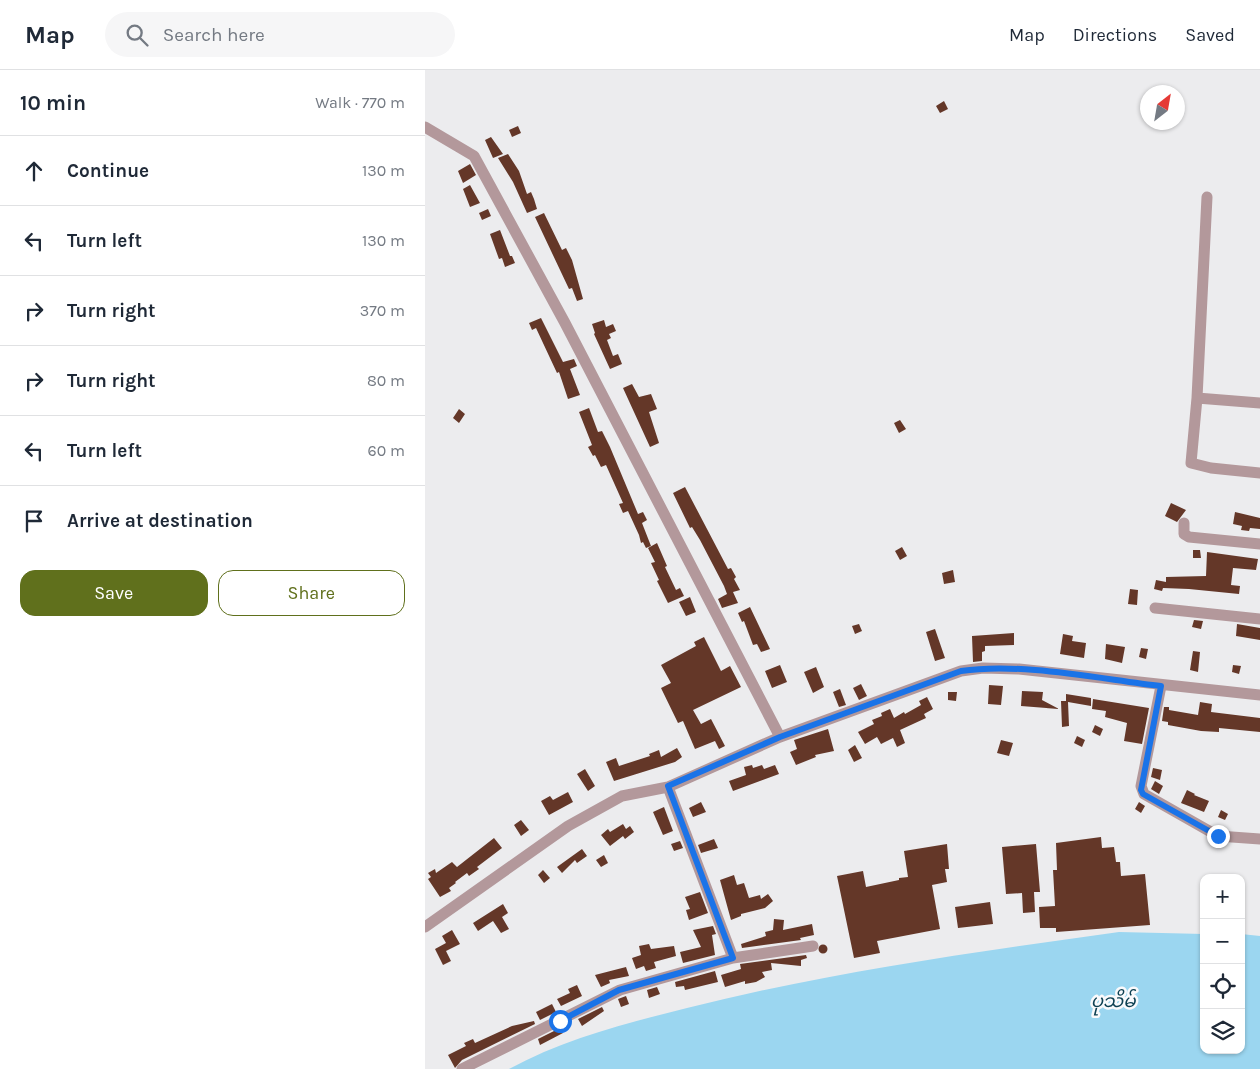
<!DOCTYPE html>
<html lang="en">
<head>
<meta charset="utf-8">
<style>
  body { margin:0; font-family:Karla,"Noto Sans Myanmar",sans-serif; background:#f6f6f7; color:#1f2937 }
  .controls { position:absolute; right:15px; bottom:15px; display:grid; overflow:hidden; border-radius:10px; box-shadow:0 1px 4px #0004 }
  .controls button { width:45px; height:45px; display:grid; place-items:center; padding:0; border:0; border-bottom:1px solid #e0e1e3; background:#fff; color:#1f2937; font:25px sans-serif }
  .compass { position:absolute; left:715px; top:15px; width:45px; height:45px; border-radius:50%; background:#fff; box-shadow:0 1px 4px #0004; rotate:31deg }
  .stop { position:absolute; width:15px; height:15px; margin:-11px; border:4px solid #1a73e8; border-radius:50%; background:#fff }
  .stop.end { background:#1a73e8; border-color:#fff; box-shadow:0 1px 5px #0008 }
  .list { margin:0; padding:0; list-style:none }
  h2 { display:flex; justify-content:space-between; align-items:center; height:65px; margin:0; padding:0 20px; font-size:21px }
  h2 small { font-size:16px; font-weight:400; color:#747a83 }
  .list li { display:grid; grid-template-columns:32px 1fr auto; gap:15px; align-items:center; box-sizing:border-box; height:70px; padding:0 20px; border-top:1px solid #e0e1e3 }
  .list b { display:block; font-size:19px; white-space:nowrap }
  .list em { font-size:16px; font-style:normal; color:#747a83 }
  .actions { display:flex; gap:10px; padding:15px 20px }
  .actions a { flex:1; padding:11px 0; border:1px solid #60701c; border-radius:15px; text-align:center; font-size:18px; color:#60701c }
  .actions .main { background:#60701c; color:#fff }
  .icon { flex:none; width:28px; height:28px; fill:none; stroke:currentColor; stroke-width:2; stroke-linecap:round; stroke-linejoin:round }
  .map { position:relative; flex:none; width:835px; height:999px; overflow:hidden }
  header { display:flex; align-items:center; gap:30px; box-sizing:border-box; height:70px; padding:0 25px; background:#fff; border-bottom:1px solid #e0e1e3 }
  header strong { font-size:24px }
  nav { display:flex; gap:28px; margin-inline-start:auto; font-size:18px }
  .search { width:350px; height:45px; background:#f6f6f7; display:flex; align-items:center; gap:12px; box-sizing:border-box; padding:0 18px; border-radius:28px; color:#747a83; font-size:19px }
  main { display:flex }
  aside { flex:1; background:#fff }
  .map>svg:first-child { display:block }
  .water { fill:#9bd6f0 }
  .building { fill:#643728 }
  .lines { fill:none; stroke-linecap:round; stroke-linejoin:round }
  .minor { stroke:#b3989b; stroke-width:11 }
  .route { stroke:#1a73e8; stroke-width:6 }
  .labels { text-anchor:middle; dominant-baseline:central; stroke-width:5; stroke-linejoin:round; paint-order:stroke }
  .water-label { font-size:18px; font-style:italic; fill:#0e4153; stroke:#fafafc }
</style>
</head>
<body>
<header>
<strong>Map</strong>
<div class="search"><svg class="icon" aria-label="search" viewBox="0 0 24 24"><circle cx="10" cy="10" r="6"/><path d="M15 15l6 6"/></svg>Search here</div>
<nav><a>Map</a><a>Directions</a><a>Saved</a></nav>
</header>
<main>
<aside>
<h2>10 min<small>Walk · 770 m</small></h2>
<ul class="list">
<li><svg class="icon" aria-label="ahead" viewBox="0 0 24 24"><path d="M12 20V5M6 11l6-6 6 6"/></svg><div><b>Continue</b></div><em>130 m</em></li>
<li><svg class="icon" aria-label="left" viewBox="0 0 24 24"><path d="M17 20v-9H6M10 6l-5 5 5 5"/></svg><div><b>Turn left</b></div><em>130 m</em></li>
<li><svg class="icon" aria-label="right" viewBox="0 0 24 24"><path d="M7 20v-9h11M14 6l5 5-5 5"/></svg><div><b>Turn right</b></div><em>370 m</em></li>
<li><svg class="icon" aria-label="right" viewBox="0 0 24 24"><path d="M7 20v-9h11M14 6l5 5-5 5"/></svg><div><b>Turn right</b></div><em>80 m</em></li>
<li><svg class="icon" aria-label="left" viewBox="0 0 24 24"><path d="M17 20v-9H6M10 6l-5 5 5 5"/></svg><div><b>Turn left</b></div><em>60 m</em></li>
<li><svg class="icon" aria-label="arrive" viewBox="0 0 24 24"><path d="M6 21V4h12l-3 4 3 4H6"/></svg><div><b>Arrive at destination</b></div></li>
</ul>
<div class="actions"><a class="main">Save</a><a>Share</a></div>
</aside>
<div class="map">
<svg width="835" height="999" viewBox="0 0 835 999">
  <rect width="100%" height="100%" fill="#ececee"/>
  <path class="water" d="M694 862 779 864V980H816V864L835 866V999H84C139 969 202 953 262 938 404 902 549 882 694 862Z"/>
  <path class="building" d="M519 31 523 39 515 43 511 36Z
    M93 56 96 63 87 67 84 60Z
    M66 67 78 84 68 88 60 70Z
    M83 84 94 101 102 124 106 122 109 129 112 139 102 143 88 112 73 88Z
    M45 94 51 105 38 113 33 101Z
    M45 115 55 133 45 137 38 119Z
    M63 139 66 146 57 150 54 143Z
    M119 143 137 180 141 178 147 190 158 229 152 231 147 218 144 219 110 147Z
    M75 160 85 186H87L90 193 80 197 77 188 74 189 65 164Z
    M116 248 138 292 149 289 152 296 145 299 155 325 143 329 134 302 132 303 111 258 107 260 104 253Z
    M179 250 181 257 188 254 191 261 184 264 186 268 182 270 188 286 193 284 197 294 185 299 169 264 170 263 167 254Z
    M207 314 214 327 226 324 232 339 224 342 234 373 225 377 198 318Z
    M164 338 173 362 177 361 185 377 213 444 218 442 222 450 217 453 226 476 221 478 218 472 216 473 214 465 203 441 198 443 194 434 198 433 181 395 176 397 170 385 168 386 163 377 167 375 154 342Z
    M34 339 40 344 34 353 28 348Z
    M475 350 481 359 474 363 469 353Z
    M260 417 303 499 306 498 311 507 309 509 315 520 308 522 313 533 297 538 293 529 302 524 299 516 275 470 267 457 265 458 248 423Z
    M746 433 761 440 752 452 740 446Z
    M810 442 835 448V459L825 458 824 461 816 460 817 456 808 454Z
    M232 473 242 496 240 497 251 520 255 518 259 526 243 533 232 511 234 510 226 493 230 492 223 478Z
    M477 477 482 486 475 490 470 481Z
    M768 480H775L776 488H768Z
    M782 482 833 489 831 500 808 498 806 515 815 516 814 524 764 519 738 518 737 521 729 519 731 510 741 512V507L781 506Z
    M528 500 530 512 519 514 517 503Z
    M705 519 713 520 712 535 703 534Z
    M265 527 271 542 261 546 254 532Z
    M325 537 345 579 336 582 332 574 328 575 319 551 317 552 313 543Z
    M769 550 778 551 776 559 767 557Z
    M434 554 437 561 430 564 427 556Z
    M812 554 835 558V570L811 566Z
    M510 559 520 588 510 591 501 562Z
    M589 563V575L560 576V581L557 582V591L548 592 547 566Z
    M638 564 648 566 647 571 661 573 659 588 635 584Z
    M279 567 296 601 305 596 316 617 268 640 276 654 286 649 300 676 294 679 290 671 270 679 258 651 253 653 236 618 246 613 236 595 271 576 269 572Z
    M681 574 700 577 697 593 680 589Z
    M716 578 723 579 721 589 714 587Z
    M768 581 775 582 773 602 765 600Z
    M355 595 362 612 347 618 340 601Z
    M808 595 816 596 814 604 807 602Z
    M391 597 399 617 388 623 379 602Z
    M436 614 442 626 434 630 428 618Z
    M564 615 578 616 576 635 563 634Z
    M415 619 421 635 414 637 408 622Z
    M597 621 618 622 617 630 634 639 596 636Z
    M523 622H532L531 631 523 630Z
    M641 624 666 628V636L643 632 644 656 637 657 636 631H641Z
    M502 627 508 639 499 644 501 648 475 660 480 673 472 677 468 668 456 674 452 667 440 674 433 662 449 654 447 650 457 646 456 643 465 639 469 648 479 642 480 644 496 635 494 631Z
    M668 629 724 638 717 674 699 671 702 653 680 647 681 641 667 639Z
    M775 632 787 634 786 642 835 648V662L794 658V662L776 661 743 655V652L737 651 739 637H744V640L773 645Z
    M670 655 678 659 675 666 667 662Z
    M403 659 409 681 390 685 391 687 371 695 365 682 372 679 369 670Z
    M652 666 660 670 657 677 649 673Z
    M576 670 588 673 584 686 572 683Z
    M430 675 437 688 429 692 423 680Z
    M252 678 257 687 250 692 189 711 181 692 191 688 194 696 225 686 224 684 234 680 236 687Z
    M327 695 328 698 337 695 339 699 350 695 354 704 308 721 304 711 321 705 319 697Z
    M728 698 737 700 735 710 726 707Z
    M160 699 170 716 163 721 152 704Z
    M730 711 738 716 734 724 726 719Z
    M762 720 770 724 769 725 784 731 779 742 756 733Z
    M143 722 148 732 124 745 116 731 125 726 128 730Z
    M276 732 281 742 268 747 264 738Z
    M714 732 720 736 716 743 710 739Z
    M239 737 248 761 238 765 228 742Z
    M796 740 803 744 800 750 793 747Z
    M96 750 104 760 96 766 89 755Z
    M198 754 201 759 205 756 209 762 200 769 198 766 185 776 176 765 183 759 185 762Z
    M676 767 677 778 689 777 691 792H695L696 806 720 804 725 855 631 862V858H615L614 837 630 836 628 800H632L631 773Z
    M69 768 77 778 52 797 54 799 44 806 42 803 30 812 31 813 24 818 26 821 15 827 3 809 6 807 3 803 10 799 11 803 27 792 32 797Z
    M289 769 293 778 276 783 273 775Z
    M255 771 258 778 249 781 246 774Z
    M522 774 524 799H520L522 812 507 815 515 859 452 871 455 883 429 888 412 806 438 801 441 817 474 810V808L483 807 479 781Z
    M611 774 615 822H609L610 842 598 843 597 823 581 824 577 777Z
    M157 779 162 786 152 793 150 790 137 803 132 797Z
    M179 785 183 793 176 797 171 790Z
    M118 800 125 808 119 813 113 805Z
    M309 805 312 815 319 813 324 828 335 825 336 829 343 824 348 831 340 838 316 844V846L306 850 295 810Z
    M275 822 283 843 264 850 261 840 265 839 260 827Z
    M565 832 568 854 533 858 530 837Z
    M78 834 83 843 77 847 84 859 76 863 68 851 53 861 48 853Z
    M349 849 359 850 358 860 387 854 389 865 375 868 376 870 317 878 316 874 341 866 340 862 348 860Z
    M288 856 291 864 287 865 290 885 258 893 255 882 276 877 268 860Z
    M27 860 35 874 21 881 26 891 18 895 10 879 21 873 17 866Z
    M224 874 226 879 249 876 251 886 229 892 231 898 221 901 219 896 211 899 207 888 216 885 214 876Z
    M393.5 879a4.5 4.5 0 1 1 9 0a4.5 4.5 0 1 1-9 0Z
    M381 885 382 888 376 890V896L346 893 347 900 337 902 340 907 331 912 320 914V911L300 917 296 905 316 899 315 894Z
    M201 897 204 906 184 910 185 913 176 917 170 905Z
    M290 901 293 912 260 920 259 916 251 917 250 912Z
    M152 915 157 926 136 936 132 929 145 923 143 919Z
    M232 917 235 924 224 928 222 920Z
    M201 926 204 934 196 937 193 929Z
    M127 934 131 942 115 950 111 942Z
    M177 937 179 941 157 956 153 949Z
    M109 951 110 954 37 990 30 998 23 985 41 976 39 973 48 969 50 973 87 956Z
    M135 958 138 963 115 975 113 969Z"/>
  <g class="lines">
    <path class="minor" d="M0 57 49 86 140 253 355 667
      M772 328 782 127
      M835 333 772 328 766 393 786 398 835 403
      M759 453V464L764 467 835 474
      M730 538 835 549
      M736 616 716 716 719 724 793 766 835 769
      M243 717 308 888
      M0 857 143 756 197 726 243 717 355 667 536 601 558 598 594 599 835 625
      M37 999 195 920 308 888 388 876"/>
  </g>
  <g class="lines">
    <path class="route" d="M135 951 194 920 308 888 243 716 355 667 536 601C596 592 675 609 736 616L716 720 718 724 793 766"/>
  </g>
  <g class="labels">
    <g class="water-label">
      <text x="688" y="931">ပုသိမ်</text>
    </g>
  </g>
</svg>
<div class="controls">
<button>+</button>
<button>−</button>
<button><svg class="icon" aria-label="locate" viewBox="0 0 24 24"><circle cx="12" cy="12" r="6"/><path d="M12 2v4M12 18v4M2 12h4M18 12h4"/></svg></button>
<button><svg class="icon" aria-label="layers" viewBox="0 0 24 24"><path d="M12 4l9 5-9 5-9-5zM3 14l9 5 9-5"/></svg></button>
</div>
<svg class="compass" viewBox="-18 -18 36 36"><path d="M0-13l5 13h-10z" fill="#e53935"/><path d="M0 13l5-13h-10z" fill="#747a83"/></svg>
<div class="stop" style="left:135px;top:951px"></div>
<div class="stop end" style="left:793px;top:766px"></div>
</div>
</main>
</body>
</html>
